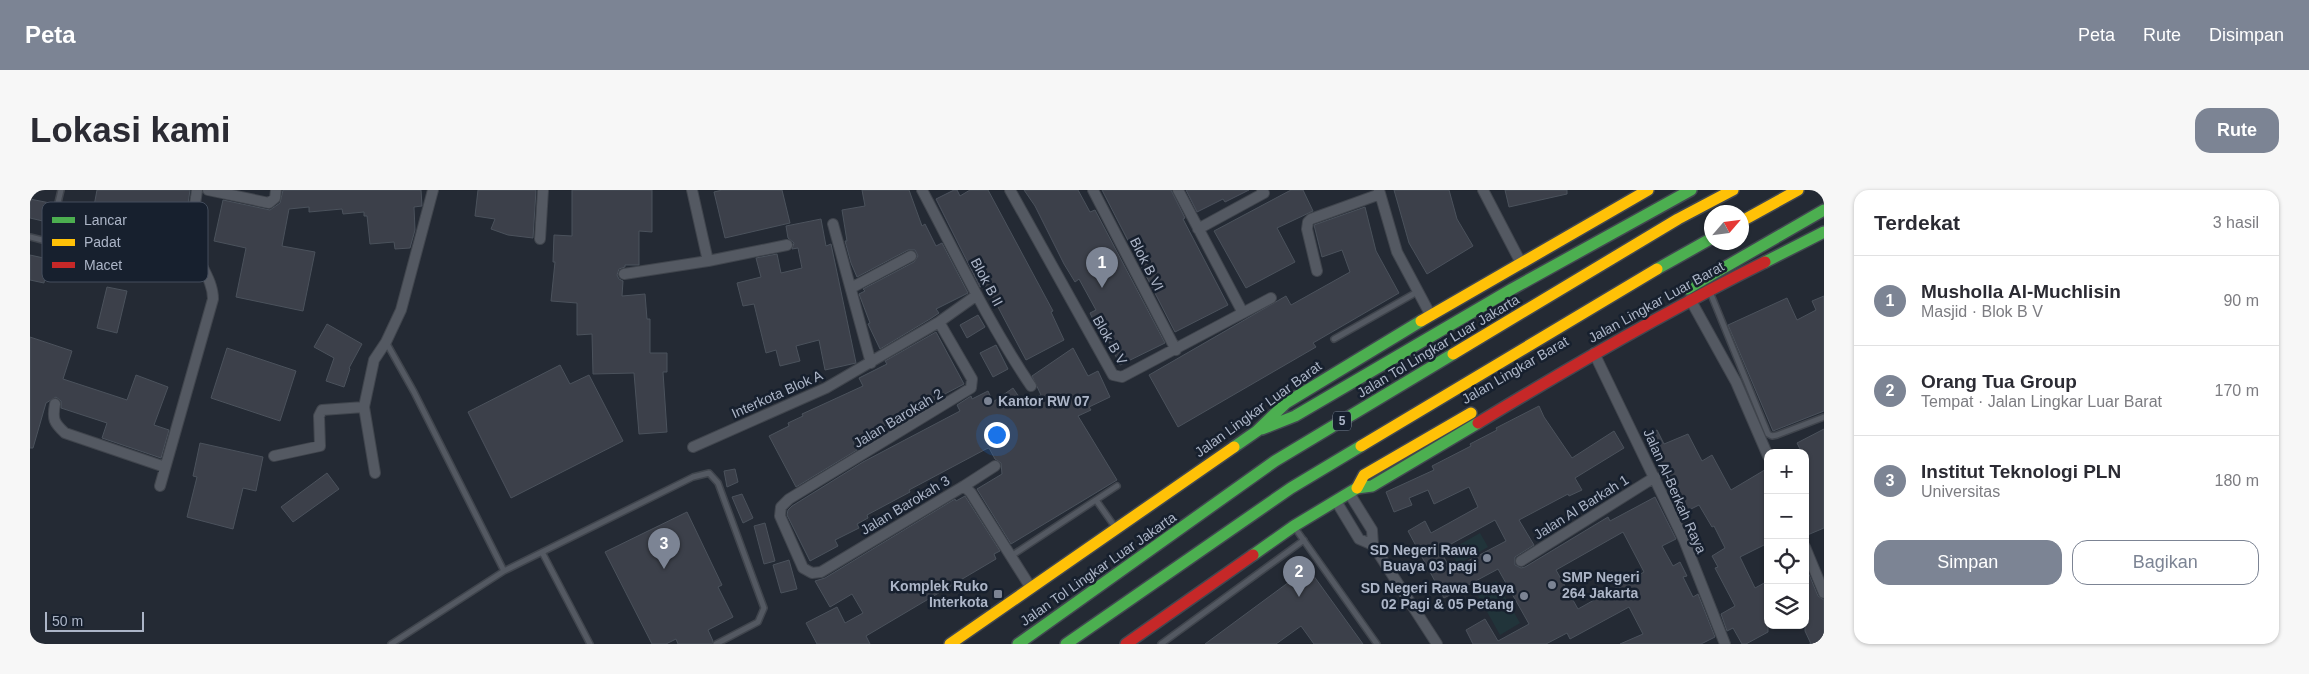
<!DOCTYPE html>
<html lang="id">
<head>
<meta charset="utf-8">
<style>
  body { margin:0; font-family:Helvetica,sans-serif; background:#f7f7f7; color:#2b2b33 }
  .controls { position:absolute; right:15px; bottom:15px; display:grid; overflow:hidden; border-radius:10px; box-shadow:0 1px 4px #0004 }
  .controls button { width:45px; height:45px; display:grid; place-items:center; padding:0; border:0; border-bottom:1px solid #e1e1e2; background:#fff; color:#2b2b33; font:25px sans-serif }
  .compass { position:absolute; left:1674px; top:15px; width:45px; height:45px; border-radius:50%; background:#fff; box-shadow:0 1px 4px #0004; rotate:62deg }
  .scale { position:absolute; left:15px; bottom:12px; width:99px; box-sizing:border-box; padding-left:5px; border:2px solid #acb5c7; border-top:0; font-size:14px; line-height:18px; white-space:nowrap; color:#acb5c7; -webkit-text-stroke:4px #17202e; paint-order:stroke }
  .you { position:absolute; left:966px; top:244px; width:18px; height:18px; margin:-12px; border:4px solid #fff; border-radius:50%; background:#1a73e8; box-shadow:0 0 0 8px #1a73e833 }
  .badge { display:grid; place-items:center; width:32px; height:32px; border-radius:50%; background:#7c8494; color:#fff; font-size:16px; font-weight:700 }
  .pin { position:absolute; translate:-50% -41px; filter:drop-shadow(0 1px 2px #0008) }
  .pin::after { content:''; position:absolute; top:26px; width:18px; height:15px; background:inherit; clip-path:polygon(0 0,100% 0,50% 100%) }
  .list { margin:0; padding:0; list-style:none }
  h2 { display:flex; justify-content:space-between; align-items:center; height:65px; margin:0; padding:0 20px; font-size:21px }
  h2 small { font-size:16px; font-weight:400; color:#7c7c81 }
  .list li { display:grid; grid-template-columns:32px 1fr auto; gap:15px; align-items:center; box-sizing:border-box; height:90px; padding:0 20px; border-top:1px solid #e1e1e2 }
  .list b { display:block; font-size:19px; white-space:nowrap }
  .list p { margin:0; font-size:16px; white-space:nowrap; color:#7c7c81 }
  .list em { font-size:16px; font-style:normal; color:#7c7c81 }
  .actions { display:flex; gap:10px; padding:15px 20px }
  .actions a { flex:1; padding:11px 0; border:1px solid #7c8494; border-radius:15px; text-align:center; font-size:18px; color:#7c8494 }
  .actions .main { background:#7c8494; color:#fff }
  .icon { flex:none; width:28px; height:28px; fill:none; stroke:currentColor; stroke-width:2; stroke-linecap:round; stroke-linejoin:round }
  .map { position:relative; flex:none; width:1794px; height:454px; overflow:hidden; border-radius:15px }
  header { display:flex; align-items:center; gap:30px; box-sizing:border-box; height:70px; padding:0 25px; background:#7c8494; color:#fff }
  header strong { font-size:24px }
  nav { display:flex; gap:28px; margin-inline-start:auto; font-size:18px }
  .intro { display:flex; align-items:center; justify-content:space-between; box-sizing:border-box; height:120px; padding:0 30px }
  h1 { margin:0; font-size:35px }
  .button { padding:12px 22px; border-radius:15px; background:#7c8494; color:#fff; font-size:18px; font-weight:700 }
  main { display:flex; gap:30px; padding:0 30px }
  aside { flex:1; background:#fff; border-radius:15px; box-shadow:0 1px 4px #0004 }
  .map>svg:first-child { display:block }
  .green { fill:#21343a }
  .building { fill:#3c404a; stroke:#4b525c; fill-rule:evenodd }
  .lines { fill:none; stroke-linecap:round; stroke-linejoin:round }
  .lane-casing { stroke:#40454d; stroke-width:8 }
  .street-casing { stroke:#40454d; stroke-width:12 }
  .fast-casing { stroke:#414750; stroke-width:14 }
  .slow-casing { stroke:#414750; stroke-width:14 }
  .jam-casing { stroke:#414750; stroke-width:14 }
  .lane { stroke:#545962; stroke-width:5 }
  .street { stroke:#545962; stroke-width:10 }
  .fast { stroke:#4caf50; stroke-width:11 }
  .slow { stroke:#ffc107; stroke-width:11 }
  .jam { stroke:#c62828; stroke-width:11 }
  .poi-dot { fill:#7c8494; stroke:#17202e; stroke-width:2 }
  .labels { text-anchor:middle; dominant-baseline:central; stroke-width:5; stroke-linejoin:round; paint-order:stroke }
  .shield { fill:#17202e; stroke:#7f8899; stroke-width:1 }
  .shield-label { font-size:12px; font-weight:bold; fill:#acb5c7 }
  .street-label { font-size:14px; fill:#acb5c7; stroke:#17202e }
  .poi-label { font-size:14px; font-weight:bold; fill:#acb5c7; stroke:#17202e; text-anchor:end }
  .key { fill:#17202e; stroke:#444d5c; stroke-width:1 }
  .key-label { font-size:14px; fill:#acb5c7 }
</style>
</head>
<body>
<header>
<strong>Peta</strong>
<nav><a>Peta</a><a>Rute</a><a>Disimpan</a></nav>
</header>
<div class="intro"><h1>Lokasi kami</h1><a class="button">Rute</a></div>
<main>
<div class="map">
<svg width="1794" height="454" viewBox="0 0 1794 454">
  <rect width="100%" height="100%" fill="#242a34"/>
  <path class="green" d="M1450 343 1458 357 1428 374 1420 360Z
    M1466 391 1490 433 1470 445 1446 402Z"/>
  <path class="building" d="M67 0H160L152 54 60 37Z
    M253 0H391L392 16 384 17 385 40 380 58 365 59 364 52 340 54 337 26H334V22L313 24 312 19 279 22V17L259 19 252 56 285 62 273 121 206 107 216 58 184 51 193 10 240 20 250 13Z
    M448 0H506L503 48 478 45 461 39 465 29 445 26Z
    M542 0H622V42L609 41V75H595V77L589 79 587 85 589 89 593 91 592 106 615 104 617 129H620V163H637V182H633L637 242 609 244 604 183 563 184 562 144 547 145V113L521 111 525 72H523L524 45 542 46Z
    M692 0H752L760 33 695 48 684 2Z
    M832 0H879L892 36 895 34 906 56 912 53 938 103 906 119 909 123 900 129 850 159 838 134 840 133 829 104 835 101 833 99 884 72 888 66 885 60H878L827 87 821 73 815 51H817L812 20 835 16Z
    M924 0H927L930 6 940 0H958L1023 121 1021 122 1034 150 996 170 960 102 957 104 953 96 950 97 906 9Z
    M994 0H1048L1060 22 1065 20 1135 153 1090 175 1070 134 1066 136 1060 123 1066 120 1049 89 1045 92 1034 74 1005 16Z
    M1072 0H1141L1155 28 1153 29 1198 115 1145 142Z
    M1156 0H1219L1195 12 1193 9 1167 22Z
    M1261 0H1273L1283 21 1247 38 1265 72 1216 98 1184 41Z
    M1364 0H1419L1427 29 1443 56 1397 84 1379 53Z
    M1475 0H1537V4L1479 17Z
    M0 9 20 13 17 32 0 28Z
    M1335 17 1346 61 1369 103 1283 153 1286 157 1148 237 1119 185 1256 106 1261 115 1320 82 1312 60 1292 67 1284 35Z
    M791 29 796 56 801 54 826 173 795 180 789 150 766 156 770 171 750 176 746 160 736 163 724 114 713 116 707 93 731 87 726 68 747 64 751 83 772 78 768 58 762 59 764 53 758 48 756 36Z
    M0 65 18 69 14 93 0 90Z
    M77 97 97 101 87 143 67 138Z
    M1794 106V221L1743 241 1698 135 1757 108 1767 130 1786 120 1782 111Z
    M948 125 955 137 937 148 930 135Z
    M297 134 332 154 319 178 320 179 314 197 296 191 304 168 284 157Z
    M906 142 934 194 823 252 827 260 766 297 739 246 759 236 758 233 773 226 772 224 833 196 829 188 857 174 855 171Z
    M0 147 42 161 33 189 97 210 106 185 138 197 124 235 139 240 131 268 72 248 77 233 31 218V211L26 207 16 213 3 258H0Z
    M966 155 978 179 963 187 950 163Z
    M197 158 266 181 250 231 181 208Z
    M1043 158 1058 186 1068 181 1080 207 1059 217 1061 220 1048 226 1087 290 981 354 947 299 972 284 971 273 965 269 959 258 956 259 879 300 880 302 837 325 838 328 827 334 829 338 805 350 808 356 780 371 757 325 758 320 762 316 833 272 930 221 927 215 941 206 942 209 958 201 963 212 983 198 993 213 1011 205 1002 186Z
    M530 175 540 194 559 185 593 251 481 308 438 222Z
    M1509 216 1514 227 1542 268 1584 241 1594 258 1545 288 1552 300 1539 306 1538 304 1489 330 1504 355 1485 367V375L1491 378 1495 377 1578 327 1580 331 1625 307 1646 349 1632 356 1643 376 1650 372 1657 386 1653 387 1663 407 1668 404 1685 447 1671 454H1590L1613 444 1599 417 1540 449 1537 443 1516 454H1443L1436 440 1455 429 1468 451 1499 434 1468 379 1414 408 1378 341 1395 331 1401 343 1448 317 1439 297 1404 314 1398 300 1379 308 1382 315 1364 322 1356 302 1404 280 1402 276 1441 256 1440 254 1467 240 1466 238ZM1465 330 1476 351 1421 380 1410 360ZM1593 342 1614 382 1548 419 1526 380Z
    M1794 239V338L1775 346V263H1772L1767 253Z
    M1627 240 1634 254 1658 244 1672 271 1682 265 1701 300 1738 278V353L1710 367 1725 398 1738 391V442L1716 454H1712L1703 438 1697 441 1691 424 1705 416 1685 378 1688 377 1682 366 1695 358 1684 336 1682 337 1669 315 1657 321 1630 273 1616 245Z
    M170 253 233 267 226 301 213 298 203 339 157 327 167 287 163 286Z
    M705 279 708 292 697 297 694 281Z
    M297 283 309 299 263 332 251 317Z
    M712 304 723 328 713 333 702 307Z
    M935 306 970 361 964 364 966 369 836 446 840 454H787L776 433 807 417 815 433 833 423 822 404 800 417 785 391 795 388 925 309 926 311Z
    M657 322 692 395 688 397 703 427 678 440 683 451 682 454H648L646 449 636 454H622L575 362Z
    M735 333 745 371 734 374 724 336Z
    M759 370 767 399 751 403 743 375Z
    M1776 377 1788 406 1794 410V454H1781L1775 441Z
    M1278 378 1333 454H1284L1271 436 1246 454H1175Z"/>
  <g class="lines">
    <g class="lane-casing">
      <path id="lane" d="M26 21 31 0
        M0 47 20 52 171 74
        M1680 102 1738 244 1742 246 1747 245 1794 227
        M1304 149 1387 102
        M356 152 384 202 474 381
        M1066 310 1085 337
        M1265 338 1347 454
        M512 362 560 454
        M981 366 1087 296
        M361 454 474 381 663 287 679 283 688 293 734 418 728 432 686 454
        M1131 454 1274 350"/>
    </g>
    <g class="street-casing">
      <path id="street" d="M178 0 239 13 245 8 246 0
        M662 0 678 71
        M892 0C927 66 959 134 1001 196
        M980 0 1083 185 1092 187 1241 108
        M1063 0 1146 160
        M1148 0 1213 123
        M1349 0 1367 62 1400 124
        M1453 0 1491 73
        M803 34 841 173
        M1168 39 1234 3 1232 0
        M510 49 513 0
        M1287 81 1277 39 1278 32 1281 29 1350 4
        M594 84 678 71 757 55
        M821 98 881 66
        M1660 109 1706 192 1738 266
        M909 132 942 189 941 198 759 309 751 317 750 326 773 378 782 383 791 382 934 296 941 303 1001 398
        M1564 163 1654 350 1695 454
        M25 214C22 229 24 233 35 243L135 277
        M663 257 796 198 909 132 947 105
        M244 266 290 256 289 226 292 220 334 217
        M345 283 334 217 344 170 356 152 371 120 403 0
        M130 296 183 109C183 89 168 74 163 54 159 37 165 18 167 0
        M934 296 965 276
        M1319 303 1342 340 1343 355 1407 454
        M1306 311 1329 349 1343 355
        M1775 357 1794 403
        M1491 371 1625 287"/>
    </g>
    <g class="fast-casing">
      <path id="fast" d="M1735 72 1794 42
        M1627 79 1682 48
        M1657 99 1794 20
        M1232 239 1265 226 1482 99 1661 0
        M1204 257 1227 241 1256 213 1391 131
        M1223 365 1264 336 1327 298 1342 296 1448 233
        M988 454 1245 271 1423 164
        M1036 454 1261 298 1331 256"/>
    </g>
    <g class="slow-casing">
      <path id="slow" d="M1712 31 1768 0
        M1391 131 1618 0
        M1423 164 1648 29 1703 0
        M1331 256 1627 79
        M1327 298 1334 285 1441 223
        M920 454 1204 257"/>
    </g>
    <g class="jam-casing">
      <path id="jam" d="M1448 233C1542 176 1636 121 1735 72
        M1096 454 1223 365"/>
    </g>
    <use href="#lane" class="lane"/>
    <use href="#street" class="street"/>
    <use href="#fast" class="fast"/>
    <use href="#slow" class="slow"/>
    <use href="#jam" class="jam"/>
  </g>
  <g class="poi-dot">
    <circle cx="958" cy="211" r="5"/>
    <circle cx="1457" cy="368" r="5"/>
    <circle cx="1522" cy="395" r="5"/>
    <rect x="963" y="399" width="10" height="10" rx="2.5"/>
    <circle cx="1494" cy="406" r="5"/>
  </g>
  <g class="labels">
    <rect class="shield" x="1303" y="221.5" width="18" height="19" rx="4"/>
    <g class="shield-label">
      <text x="1312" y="231">5</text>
    </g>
    <g class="street-label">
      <text transform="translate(1117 74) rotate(63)">Blok B VI</text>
      <text transform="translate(957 92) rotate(62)">Blok B II</text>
      <text transform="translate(1626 112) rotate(-29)">Jalan Lingkar Luar Barat</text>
      <text transform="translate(1080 150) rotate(60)">Blok B V</text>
      <text transform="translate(1408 156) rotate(-31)">Jalan Tol Lingkar Luar Jakarta</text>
      <text transform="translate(1485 180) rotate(-30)">Jalan Lingkar Barat</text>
      <text transform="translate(747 204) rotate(-24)">Interkota Blok A</text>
      <text transform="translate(1228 219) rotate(-36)">Jalan Lingkar Luar Barat</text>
      <text transform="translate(868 228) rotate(-31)">Jalan Barokah 2</text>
      <text transform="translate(1645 301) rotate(66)">Jalan Al-Berkah Raya</text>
      <text transform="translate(875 315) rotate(-31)">Jalan Barokah 3</text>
      <text transform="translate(1551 317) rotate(-32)">Jalan Al Barkah 1</text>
      <text transform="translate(1068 379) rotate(-35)">Jalan Tol Lingkar Luar Jakarta</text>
    </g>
    <g class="poi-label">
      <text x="968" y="211" text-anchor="start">Kantor RW 07</text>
      <text x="1447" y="360">SD Negeri Rawa<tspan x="1447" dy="16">Buaya 03 pagi</tspan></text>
      <text x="1532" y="387" text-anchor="start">SMP Negeri<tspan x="1532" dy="16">264 Jakarta</tspan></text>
      <text x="958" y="396">Komplek Ruko<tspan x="958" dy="16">Interkota</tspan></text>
      <text x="1484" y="398">SD Negeri Rawa Buaya<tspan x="1484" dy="16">02 Pagi &amp; 05 Petang</tspan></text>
    </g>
  </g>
  <rect x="12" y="12" width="166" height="80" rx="8" class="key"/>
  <rect x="22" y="27" width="23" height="6" fill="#4caf50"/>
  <rect x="22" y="49" width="23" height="7" fill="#ffc107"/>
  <rect x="22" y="72" width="23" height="6" fill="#c62828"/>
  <g class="key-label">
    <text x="54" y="35">Lancar</text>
    <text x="54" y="57">Padat</text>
    <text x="54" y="80">Macet</text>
  </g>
</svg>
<div class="controls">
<button>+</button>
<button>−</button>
<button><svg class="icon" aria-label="locate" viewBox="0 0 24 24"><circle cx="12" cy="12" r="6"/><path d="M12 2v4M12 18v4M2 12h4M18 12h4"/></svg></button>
<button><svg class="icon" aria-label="layers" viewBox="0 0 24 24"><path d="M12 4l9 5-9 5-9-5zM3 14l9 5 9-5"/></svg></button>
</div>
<svg class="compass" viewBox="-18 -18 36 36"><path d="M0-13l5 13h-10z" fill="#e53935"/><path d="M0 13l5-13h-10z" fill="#7c7c81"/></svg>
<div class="scale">50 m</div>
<div class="you"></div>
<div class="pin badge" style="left:1072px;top:98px">1</div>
<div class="pin badge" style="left:1269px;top:407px">2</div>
<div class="pin badge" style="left:634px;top:379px">3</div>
</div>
<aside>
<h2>Terdekat<small>3 hasil</small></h2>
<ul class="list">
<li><span class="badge">1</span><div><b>Musholla Al-Muchlisin</b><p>Masjid · Blok B V</p></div><em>90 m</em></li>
<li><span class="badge">2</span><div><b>Orang Tua Group</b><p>Tempat · Jalan Lingkar Luar Barat</p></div><em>170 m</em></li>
<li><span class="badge">3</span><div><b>Institut Teknologi PLN</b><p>Universitas</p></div><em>180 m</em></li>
</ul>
<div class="actions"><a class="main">Simpan</a><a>Bagikan</a></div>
</aside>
</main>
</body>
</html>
